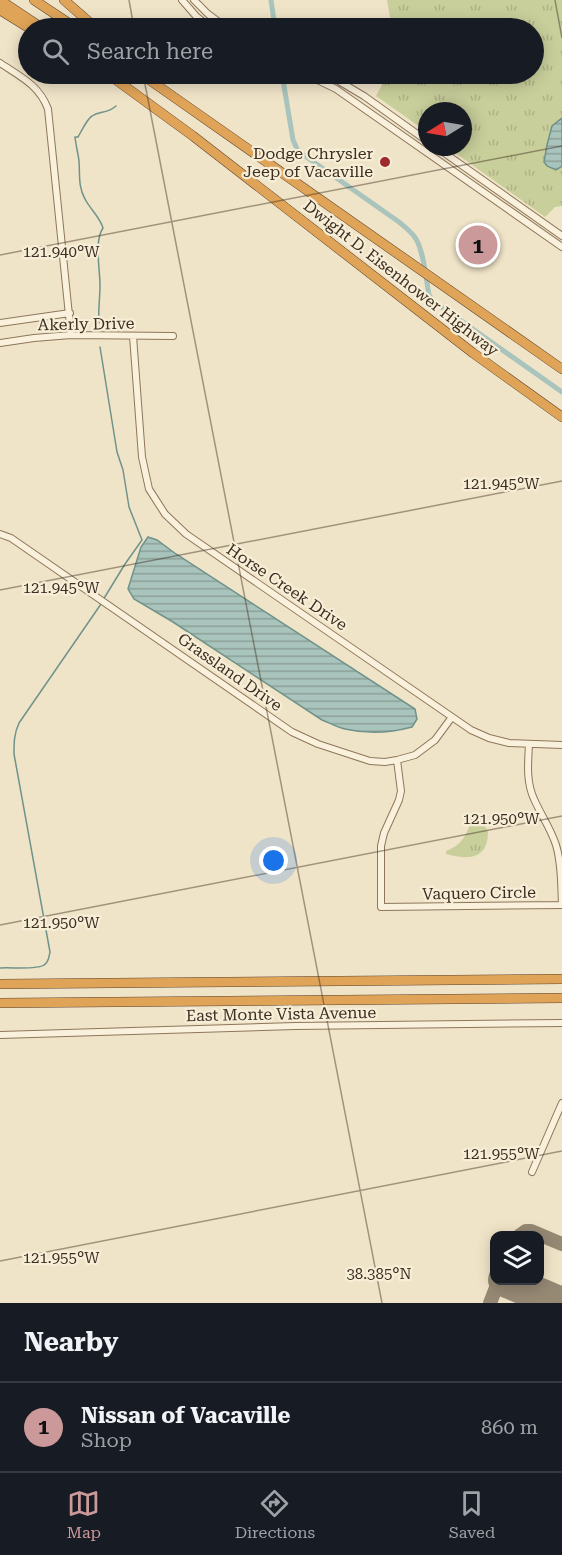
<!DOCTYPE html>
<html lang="en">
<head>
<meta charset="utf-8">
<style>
  body { margin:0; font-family:"Roboto Serif",serif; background:#242831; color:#f1f3f6 }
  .controls { position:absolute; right:18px; bottom:18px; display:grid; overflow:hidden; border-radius:12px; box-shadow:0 3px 15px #0003 }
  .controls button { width:54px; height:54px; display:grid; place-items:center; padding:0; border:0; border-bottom:2px solid #363941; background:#171b24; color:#f1f3f6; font:30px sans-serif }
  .compass { position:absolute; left:418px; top:102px; width:54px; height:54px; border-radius:50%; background:#171b24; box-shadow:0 3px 15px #0003; rotate:259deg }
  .you { position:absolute; left:274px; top:861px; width:21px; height:21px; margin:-15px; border:4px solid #fff; border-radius:50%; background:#1a73e8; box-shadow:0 0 0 9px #1a73e833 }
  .badge { display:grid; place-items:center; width:39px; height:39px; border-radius:50%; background:#cc999b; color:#111; font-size:20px; font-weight:700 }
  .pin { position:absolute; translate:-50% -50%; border:3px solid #fff; box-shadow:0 2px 6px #0006 }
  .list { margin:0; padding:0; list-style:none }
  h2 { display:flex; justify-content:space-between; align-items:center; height:78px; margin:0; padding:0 24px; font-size:26px }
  h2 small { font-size:20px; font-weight:400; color:#9ea1a6 }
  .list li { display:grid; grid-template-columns:39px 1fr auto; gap:18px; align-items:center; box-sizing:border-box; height:90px; padding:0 24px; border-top:2px solid #363941 }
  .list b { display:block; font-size:22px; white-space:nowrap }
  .list p { margin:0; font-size:20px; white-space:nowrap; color:#9ea1a6 }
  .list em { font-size:20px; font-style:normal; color:#9ea1a6 }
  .icon { flex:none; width:33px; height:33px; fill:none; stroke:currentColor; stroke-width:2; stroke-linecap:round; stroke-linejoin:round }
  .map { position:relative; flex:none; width:562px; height:1303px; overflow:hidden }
  .search { position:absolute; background:#171b24; box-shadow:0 3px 15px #0003; left:18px; right:18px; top:18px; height:66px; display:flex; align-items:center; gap:15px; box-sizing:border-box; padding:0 21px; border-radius:33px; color:#9ea1a6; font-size:22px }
  .sheet { height:168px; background:#171b24 }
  nav { display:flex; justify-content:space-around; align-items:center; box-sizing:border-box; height:84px; border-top:2px solid #363941; background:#171b24; font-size:16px; color:#9ea1a6 }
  nav a { display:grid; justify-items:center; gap:3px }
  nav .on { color:#cc999b }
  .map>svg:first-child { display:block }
  .grass { fill:url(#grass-tufts) }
  .water { fill:url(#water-rules); stroke:#6f938a; stroke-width:1.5 }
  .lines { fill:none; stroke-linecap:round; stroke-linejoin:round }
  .stream { stroke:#6f938a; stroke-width:1.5 }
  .canal { stroke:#a9c4bc; stroke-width:5 }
  .taxiway { stroke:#968974; stroke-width:14 }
  .runway { stroke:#968974; stroke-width:34 }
  .minor-casing { stroke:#8d765c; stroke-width:8 }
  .highway-casing { stroke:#5b4430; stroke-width:10 }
  .minor { stroke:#faf1dc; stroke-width:6 }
  .highway { stroke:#e0a458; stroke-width:9 }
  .ticks { fill:none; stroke:#3d2e20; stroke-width:1.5; stroke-opacity:0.45 }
  .poi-dot { fill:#9e2a2b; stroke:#f7eed8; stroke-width:2 }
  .labels { text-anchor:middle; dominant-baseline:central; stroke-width:4.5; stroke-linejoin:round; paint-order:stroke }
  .poi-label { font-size:16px; fill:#3d2e20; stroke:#f7eed8; text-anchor:end }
  .street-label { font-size:16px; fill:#3d2e20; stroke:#f7eed8 }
  .ticks-label { font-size:15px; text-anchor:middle; fill:#3d2e20; stroke:#f7eed8; stroke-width:4.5; stroke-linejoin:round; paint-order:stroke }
</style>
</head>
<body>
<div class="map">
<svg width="562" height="1303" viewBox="0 0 562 1303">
  <defs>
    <pattern id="grass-tufts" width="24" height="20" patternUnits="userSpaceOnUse" patternTransform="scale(1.5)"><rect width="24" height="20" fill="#c9cf9b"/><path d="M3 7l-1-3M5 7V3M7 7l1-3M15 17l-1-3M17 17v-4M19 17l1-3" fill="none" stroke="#aeb285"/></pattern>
    <pattern id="water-rules" width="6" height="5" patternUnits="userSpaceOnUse" patternTransform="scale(1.5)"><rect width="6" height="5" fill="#a9c4bc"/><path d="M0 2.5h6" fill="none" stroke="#8ba098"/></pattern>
  </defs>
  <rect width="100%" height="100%" fill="#f0e4c8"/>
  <path class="grass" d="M387 0H562V206L555 207 545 217 447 147H463V111H427V132L376 96 388 74H534V28H392Z
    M471 812 483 822 488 832C488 860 467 860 446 854V851C463 845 471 830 471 812Z"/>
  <path class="water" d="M562 118V166L556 170 547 166 544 162 547 145 552 126Z
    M148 537 157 540 176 554 415 709 417 719 412 727C390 733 367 734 345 729 337 727 330 723 322 720L173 622 134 599 128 589 141 547Z"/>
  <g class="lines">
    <path class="stream" d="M99 323C98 310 100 298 100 285 100 269 94 241 103 228 100 217 90 209 85 199 78 187 80 174 79 161 78 153 76 146 75 137H78C81 132 87 119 92 116 101 110 105 115 116 106
      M100 347 117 452 123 470 129 507 142 540 125 564 103 600
      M0 968C10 967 37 970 44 965 49 962 49 956 50 952L14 754C14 742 14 734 19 723L101 604"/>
    <path class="canal" d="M271 0 275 28
      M282 74 293 140 298 151 399 222C405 227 412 232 416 239 424 252 426 280 429 295L433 301 562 392"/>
    <path class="taxiway" d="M519 1236 526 1231H531L562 1244
      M490 1303 499 1280"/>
    <path class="runway" d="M505 1280 559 1303"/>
    <g class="minor-casing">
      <path id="minor" d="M182 0 196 16 211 28
        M194 0 208 14 227 28
        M0 63C21 77 39 85 48 109L71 335
        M305 74 336 89 562 247
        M327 74 364 96 427 141
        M436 147 562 236
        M0 323 70 313
        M133 336 142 457 149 489 165 514 186 534 471 730 489 738 509 743 562 745
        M0 343 34 338 71 335 173 336
        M0 534 11 538 292 732 318 744 370 761 385 762 397 760 415 755 435 740 452 717
        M397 760 401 791 399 800 384 833 381 846V907L562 905C561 885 562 865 556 845 551 829 541 815 534 799 526 782 528 763 529 744
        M0 1035 295 1026 562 1023
        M532 1172 562 1103"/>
    </g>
    <g class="highway-casing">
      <path id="highway" d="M0 0 42 28
        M34 0 76 28
        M64 0 96 28
        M0 10 29 28
        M108 74 193 136 473 353 562 417
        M141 74 562 369
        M0 984 562 979
        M0 1003 562 998"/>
    </g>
    <use href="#minor" class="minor"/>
    <use href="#highway" class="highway"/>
  </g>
  <path class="ticks" d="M129 0 134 28M555 0 562 38M143 74 382 1303M0 255 562 146M0 590 562 481M0 925 562 816M0 1261 562 1151"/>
  <circle class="poi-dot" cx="385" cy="162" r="6"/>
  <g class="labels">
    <g class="poi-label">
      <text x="373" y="153">Dodge Chrysler<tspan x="373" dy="18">Jeep of Vacaville</tspan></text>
    </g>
    <g class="street-label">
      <text transform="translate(401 278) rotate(38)">Dwight D. Eisenhower Highway</text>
      <text transform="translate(86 324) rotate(-1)">Akerly Drive</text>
      <text transform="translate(287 587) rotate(34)">Horse Creek Drive</text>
      <text transform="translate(230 672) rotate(35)">Grassland Drive</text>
      <text transform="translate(479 893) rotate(-1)">Vaquero Circle</text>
      <text transform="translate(281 1014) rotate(-1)">East Monte Vista Avenue</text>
    </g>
  </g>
  <g class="ticks-label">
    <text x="61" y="257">121.940°W</text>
    <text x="501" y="489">121.945°W</text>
    <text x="61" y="593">121.945°W</text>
    <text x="501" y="824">121.950°W</text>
    <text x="61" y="928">121.950°W</text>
    <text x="501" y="1159">121.955°W</text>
    <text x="61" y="1263">121.955°W</text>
    <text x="379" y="1279">38.385°N</text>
  </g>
</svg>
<div class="controls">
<button><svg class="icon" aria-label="layers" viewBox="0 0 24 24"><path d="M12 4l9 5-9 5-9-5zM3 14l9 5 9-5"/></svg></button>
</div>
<svg class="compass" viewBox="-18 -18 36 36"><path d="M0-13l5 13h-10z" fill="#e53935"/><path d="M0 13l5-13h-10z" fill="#9ea1a6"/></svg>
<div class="you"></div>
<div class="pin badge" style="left:478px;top:245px">1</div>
<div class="search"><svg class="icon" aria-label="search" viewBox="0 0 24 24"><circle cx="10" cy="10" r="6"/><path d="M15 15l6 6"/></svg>Search here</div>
</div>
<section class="sheet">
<h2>Nearby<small></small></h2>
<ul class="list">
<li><span class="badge">1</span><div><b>Nissan of Vacaville</b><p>Shop</p></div><em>860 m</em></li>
</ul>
</section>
<nav>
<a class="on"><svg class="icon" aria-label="map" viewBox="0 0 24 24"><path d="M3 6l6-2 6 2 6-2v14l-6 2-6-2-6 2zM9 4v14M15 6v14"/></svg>Map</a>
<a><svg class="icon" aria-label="directions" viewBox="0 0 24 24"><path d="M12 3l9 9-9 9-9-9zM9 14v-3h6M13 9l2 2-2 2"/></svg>Directions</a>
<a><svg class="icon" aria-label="saved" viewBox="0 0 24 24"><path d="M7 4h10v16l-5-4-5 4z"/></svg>Saved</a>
</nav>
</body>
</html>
